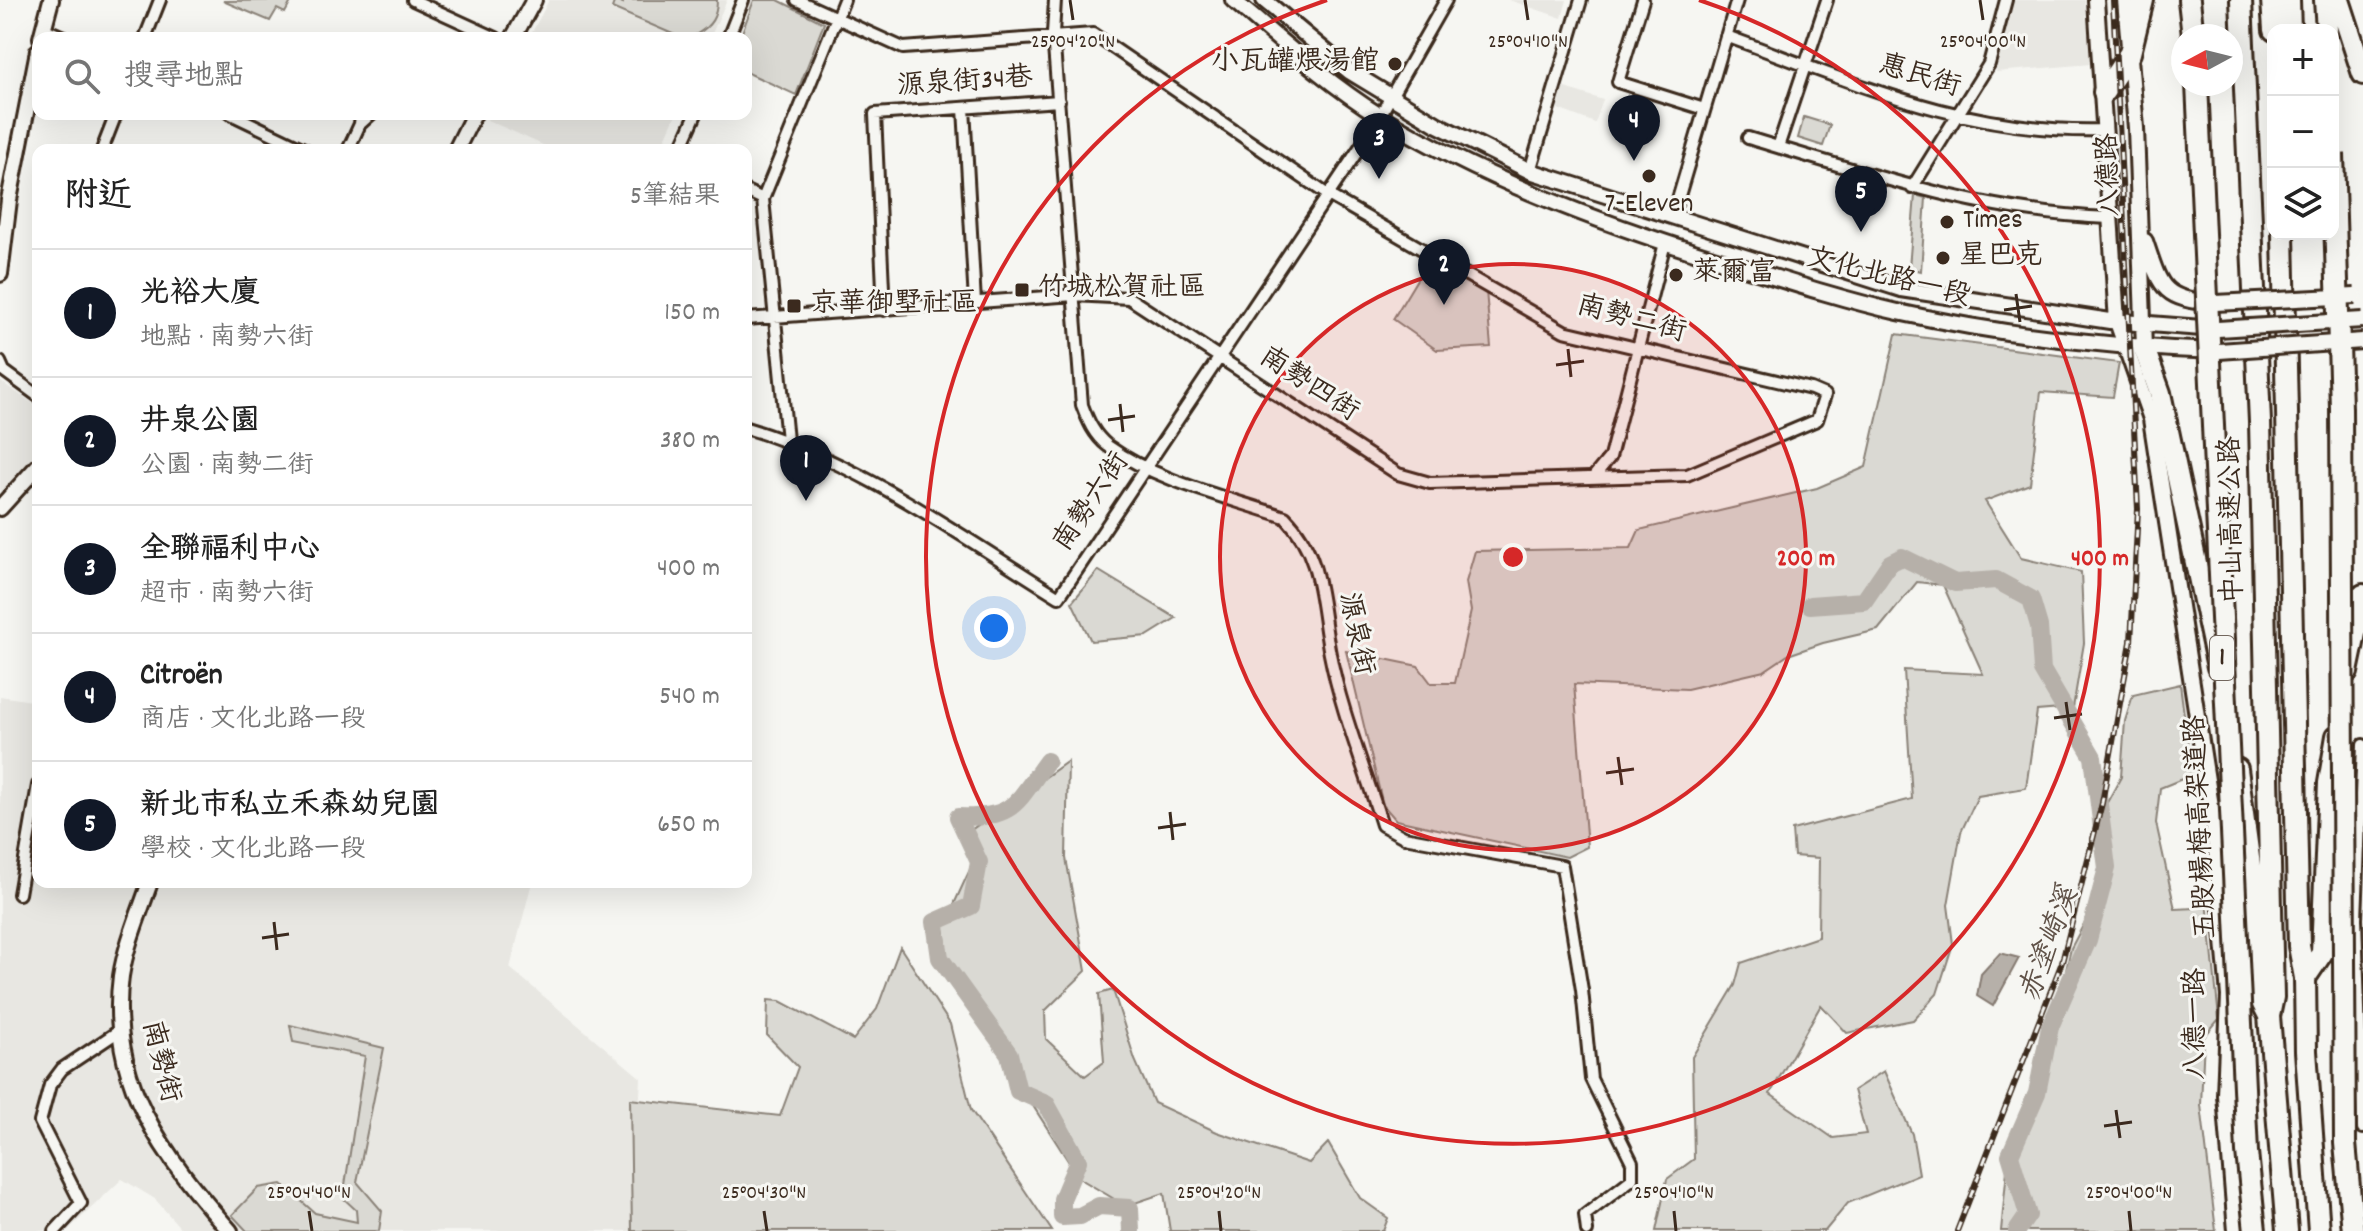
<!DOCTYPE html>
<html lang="zh-TW">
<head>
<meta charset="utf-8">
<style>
  body { margin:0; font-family:Dekko,"LXGW WenKai TC",sans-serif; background:#f2f2f2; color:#222 }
  .controls { position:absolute; right:24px; top:24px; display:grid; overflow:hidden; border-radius:16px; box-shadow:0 8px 32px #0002 }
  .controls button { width:72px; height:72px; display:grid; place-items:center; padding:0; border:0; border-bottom:2px solid #e0e0e0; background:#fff; color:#222; font:40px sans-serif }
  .compass { position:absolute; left:2171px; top:24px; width:72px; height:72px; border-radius:50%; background:#fff; box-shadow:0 8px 32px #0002; rotate:263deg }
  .you { position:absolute; left:994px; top:628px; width:28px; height:28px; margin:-20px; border:6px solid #fff; border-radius:50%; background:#1a73e8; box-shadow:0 0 0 12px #1a73e833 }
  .badge { display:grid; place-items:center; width:52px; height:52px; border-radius:50%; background:#111827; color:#fff; font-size:26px; font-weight:700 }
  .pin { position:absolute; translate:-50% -66px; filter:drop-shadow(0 2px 4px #0008) }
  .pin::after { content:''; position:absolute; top:42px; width:28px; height:24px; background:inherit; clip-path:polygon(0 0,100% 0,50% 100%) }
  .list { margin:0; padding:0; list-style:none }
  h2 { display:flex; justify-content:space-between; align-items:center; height:104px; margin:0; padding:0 32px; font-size:34px }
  h2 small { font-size:26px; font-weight:400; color:#767676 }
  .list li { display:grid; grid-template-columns:52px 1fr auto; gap:24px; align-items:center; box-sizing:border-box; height:128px; padding:0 32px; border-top:2px solid #e0e0e0 }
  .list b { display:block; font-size:30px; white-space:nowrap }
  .list p { margin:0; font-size:26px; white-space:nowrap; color:#767676 }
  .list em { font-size:26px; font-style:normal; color:#767676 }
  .icon { flex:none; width:44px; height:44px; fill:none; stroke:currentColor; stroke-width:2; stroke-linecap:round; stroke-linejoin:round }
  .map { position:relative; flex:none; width:2363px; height:1231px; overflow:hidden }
  .search { position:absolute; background:#fff; box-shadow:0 8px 32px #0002; left:32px; top:32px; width:720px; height:88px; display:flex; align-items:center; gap:20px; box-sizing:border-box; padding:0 28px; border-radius:16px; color:#767676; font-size:30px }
  .panel { position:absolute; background:#fff; box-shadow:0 8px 32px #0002; left:32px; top:144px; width:720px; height:744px; border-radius:16px }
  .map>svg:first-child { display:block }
  .built { fill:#e8e7e2 }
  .green { fill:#dad9d3; stroke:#8a8278; stroke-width:2 }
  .water { fill:#b6b0a9; stroke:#857a71; stroke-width:2 }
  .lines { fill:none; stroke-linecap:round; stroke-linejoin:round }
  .river { stroke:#b6b0a9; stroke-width:18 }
  .street-casing { stroke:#3b2a1e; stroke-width:16 }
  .secondary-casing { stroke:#3b2a1e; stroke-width:20 }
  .highway-casing { stroke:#3b2a1e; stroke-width:26 }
  .street { stroke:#f6f6f2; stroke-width:10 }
  .secondary { stroke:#f6f6f2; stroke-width:14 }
  .highway { stroke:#f6f6f2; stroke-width:20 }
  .rail-casing { stroke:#3b2a1e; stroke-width:6 }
  .rail { stroke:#f6f6f2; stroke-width:3; stroke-dasharray:9; stroke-linecap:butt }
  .secondary-bridge-casing { stroke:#3b2a1e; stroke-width:20; stroke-linecap:butt }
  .highway-bridge-casing { stroke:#3b2a1e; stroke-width:26; stroke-linecap:butt }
  .secondary-bridge { stroke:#f6f6f2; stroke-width:14 }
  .highway-bridge { stroke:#f6f6f2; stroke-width:20 }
  .ticks { fill:none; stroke:#3b2a1e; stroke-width:3 }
  .ring { fill:none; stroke:#d62828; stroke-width:4 }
  .poi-dot { fill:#3b2a1e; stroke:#f6f6f2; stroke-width:3 }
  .labels { text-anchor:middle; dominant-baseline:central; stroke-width:6; stroke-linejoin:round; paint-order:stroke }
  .shield { fill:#f6f6f2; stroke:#73675e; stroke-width:2 }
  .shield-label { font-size:26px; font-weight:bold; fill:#3b2a1e }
  .poi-label { font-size:28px; fill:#3b2a1e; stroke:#f6f6f2; text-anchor:start }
  .street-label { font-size:28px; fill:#3b2a1e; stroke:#f6f6f2 }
  .water-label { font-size:30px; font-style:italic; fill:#605248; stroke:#f6f6f2 }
  .ticks-label { font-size:20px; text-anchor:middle; fill:#3b2a1e; stroke:#f6f6f2; stroke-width:6; stroke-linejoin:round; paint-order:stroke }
  .centre { fill:#d62828; stroke:#f6f6f2; stroke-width:4 }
  .ring-label { font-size:24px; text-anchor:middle; font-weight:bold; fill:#d62828; stroke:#f6f6f2; stroke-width:6; stroke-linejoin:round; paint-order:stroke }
</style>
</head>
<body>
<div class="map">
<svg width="2363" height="1231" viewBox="0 0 2363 1231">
  <rect width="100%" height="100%" fill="#f6f6f2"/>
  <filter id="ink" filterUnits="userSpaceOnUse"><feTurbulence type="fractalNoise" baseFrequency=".0125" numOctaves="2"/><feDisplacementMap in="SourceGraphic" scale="16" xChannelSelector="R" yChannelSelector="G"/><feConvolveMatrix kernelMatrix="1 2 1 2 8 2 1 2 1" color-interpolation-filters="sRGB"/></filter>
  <g filter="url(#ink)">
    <path class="built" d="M549 0H727L710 38H529Z
      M1509 0H1567L1562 18Z
      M2012 0H2085L2091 64 1996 72Z
      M1562 87 1603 100 1595 123 1558 109Z
      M490 114H676L660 150H554L487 120Z
      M0 381 38 407V457L0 497Z
      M0 696 38 702V882H532L510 968 641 1078 632 1231H183L155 1199 122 1179 67 1231H0Z"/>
    <path class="green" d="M292 0 285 13 277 9 270 21 223 1Z
      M615 0 623 3V0H717C717 17 711 26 697 34L705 38H682L612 8Z
      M754 0H778L824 23 796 95 746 72V38H740Z
      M1804 117 1830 125 1823 146 1798 138Z
      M1915 195 1926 198 1921 271 1909 268Z
      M1431 256 1486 291 1491 347 1437 350 1393 319Z
      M1896 334 2119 363 2113 397 2041 392 2030 484 1985 501 2021 558 2081 572 2084 643 2073 708 2037 711 2026 788 1978 796 1961 832 1948 905 1953 944 1937 994 1913 1020 1847 1033 1821 1005 1770 1094 1833 1138 1866 1134 1854 1090 1884 1071 1912 1134 1919 1174 1848 1203 1825 1231H1656L1667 1179 1694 1159 1692 1057 1735 985 1741 963 1818 937 1819 858 1794 856 1792 830 1912 799 1904 670 1983 674 1943 585 1917 582 1878 630 1823 643 1788 655 1764 671 1687 689 1574 684 1587 847 1567 857 1396 820 1383 805 1346 651 1418 666 1431 683H1455L1471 611 1466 582 1475 551 1631 548 1639 530 1817 488 1866 467Z
      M1098 571H1099L1176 618 1147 636 1091 641 1072 602Z
      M2180 684 2192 775 2160 788 2156 823 2175 909 2196 908 2206 891 2219 1019 2204 1037 2201 1105 2216 1231H2001L2007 1170 2051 1036 2071 948 2111 873 2098 819 2121 777 2125 721 2133 695Z
      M1068 761 1066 858 1086 971 1045 1011 1046 1039 1085 1076 1104 1062 1099 994 1113 990 1135 1060 1154 1103 1217 1132 1309 1163 1328 1143 1360 1198 1388 1218 1383 1231H1170L1164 1193 1126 1206 1079 1178 949 974 944 926 972 865 964 835Z
      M900 947 950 1024 971 1110 1052 1231H632L630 1099 780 1116 798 1067 767 1035 768 1000 780 1001 853 1040 877 1009Z
      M290 1025 384 1048 357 1182 382 1211 379 1231H247L232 1215 258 1188 282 1184 315 1213 357 1222 356 1210 343 1198 365 1056 293 1042Z"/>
    <path class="water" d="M2000 953 2019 958 1993 1006 1977 996 1981 974Z"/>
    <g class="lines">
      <path class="river" d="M1810 605 1864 601 1890 563 1902 557 1955 583 1996 580 2031 599 2039 626 2042 670 2093 757 2107 868 2088 940 2050 1027 2037 1093 2010 1155 2028 1215 2017 1231
        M1047 761C1016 803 1015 819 958 817L979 862 971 906 935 922 940 958 1009 1054 1018 1091 1046 1103 1078 1161 1062 1199V1217L1080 1216 1099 1206 1130 1208 1131 1231"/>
      <g class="street-casing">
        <path id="street" d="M413 0 496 38
          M1055 0 1053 34 1082 405C1088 421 1094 435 1108 446 1158 482 1227 497 1285 517 1323 555 1320 605 1330 654 1341 711 1365 769 1382 825L1404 837 1562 866 1582 990 1591 1079 1632 1162V1179L1585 1215 1587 1231
          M1643 0 1618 82 1704 109
          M43 28 66 38
          M1726 36C1853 82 1968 135 2106 130
          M145 38 160 0
          M728 38 743 0
          M964 108 975 303
          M231 114 306 150
          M360 124 371 114
          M1748 138C1868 174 1984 214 2111 218
          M1778 147 1827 0
          M102 150 116 114
          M348 150 360 124 361 114
          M680 150 696 114
          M1530 171 1581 0
          M1912 188 1989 64 2006 0
          M746 191 763 199
          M1673 216 1737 0
          M884 310 875 114 1059 101
          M746 319 1074 295 1129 298 1398 474 1430 483 1687 475 1817 420 1825 395 1811 389 1564 331 1328 195 1093 34 903 48 797 0
          M0 362 4 371 38 396
          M746 428C860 462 959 535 1059 597L1373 128 1446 0
          M787 440 763 199 844 0
          M1595 475 1610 457 1665 243
          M2363 745 2356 919 2363 1128
          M19 894 38 785
          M55 1231 81 1203 40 1122 50 1085 62 1069 122 1029"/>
      </g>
      <g class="secondary-casing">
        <path id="secondary" d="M1233 0C1281 41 1327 83 1380 116 1483 179 1598 222 1713 258 1774 277 1836 298 1898 312 2002 335 2110 347 2216 351
          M1264 0 1349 71 1438 125 1530 171 1901 289 2110 321 2215 329
          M2096 0 2117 322 2151 419 2213 819 2229 996 2225 1095 2236 1231
          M2125 0 2136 128 2144 348
          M41 38 51 0
          M513 38 534 0
          M456 150 474 114
          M2145 241C2161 289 2162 299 2215 303
          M0 274 9 200 38 51
          M0 508 38 466
          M150 882C140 912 126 944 121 976 107 1082 164 1156 230 1231"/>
      </g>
      <g class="highway-casing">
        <path id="highway" d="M2189 0 2193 36
          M2241 0 2260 422 2273 997 2269 1016 2287 1231
          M2272 0 2274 30
          M2289 0 2290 30
          M2325 0 2327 30
          M2339 0 2363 74
          M2104 92 2130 53 2143 0
          M2283 234 2299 946 2305 978 2306 1051 2319 1231
          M2144 348 2160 393 2218 667
          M2347 672 2363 595
          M2237 769 2251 873 2259 996 2269 1016
          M2305 978 2322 953 2329 783 2337 736"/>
      </g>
      <use href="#street" class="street"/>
      <use href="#secondary" class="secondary"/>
      <use href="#highway" class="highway"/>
      <g class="rail-casing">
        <path id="rail" d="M1957 1231 2062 962 2102 803 2131 642 2138 509 2113 0"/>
      </g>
      <use href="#rail" class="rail"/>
      <g class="secondary-bridge-casing">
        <path id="secondary-bridge" d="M2215 303 2355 296
          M2218 329 2363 320
          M2219 351 2363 341"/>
      </g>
      <g class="highway-bridge-casing">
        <path id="highway-bridge" d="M2197 84 2247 1152 2255 1231
          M2333 154 2341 408 2345 1143 2353 1231"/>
      </g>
      <use href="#secondary-bridge" class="secondary-bridge"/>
      <use href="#highway-bridge" class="highway-bridge"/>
    </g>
  </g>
  <path class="ticks" d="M1070 0 1073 20M1525 0 1528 20M1980 0 1983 20M2016 294 2020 322M2004 310 2032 306M1568 349 1571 377M1556 365 1584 361M1120 404 1123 432M1108 420 1135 416M2066 702 2070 730M2054 718 2082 714M1618 757 1622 785M1606 773 1634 769M1170 812 1173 840M1158 828 1186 824M274 922 277 950M262 938 289 934M2116 1110 2120 1138M2104 1126 2132 1122M309 1211 312 1231M764 1211 767 1231M1219 1211 1221 1231M1674 1211 1676 1231M2129 1211 2131 1231"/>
  <circle cx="1513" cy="557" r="293" fill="#d62828" fill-opacity=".12"/>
  <g class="ring">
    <circle cx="1513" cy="557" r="293"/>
    <path d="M1699 0A587 587 0 1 1 1327 0"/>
  </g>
  <g class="poi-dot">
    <circle cx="1395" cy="64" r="8"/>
    <circle cx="1649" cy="176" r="8"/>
    <circle cx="1947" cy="222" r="8"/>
    <circle cx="1943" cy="258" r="8"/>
    <circle cx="1676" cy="275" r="8"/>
    <rect x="1014" y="282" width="16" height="16" rx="4"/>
    <rect x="786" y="298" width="16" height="16" rx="4"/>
  </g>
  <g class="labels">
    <rect class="shield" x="2210" y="636" width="24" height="44" rx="6"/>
    <g class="shield-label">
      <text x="2222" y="658">1</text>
    </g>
    <g class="poi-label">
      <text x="1379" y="64" text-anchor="end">小瓦罐煨湯館</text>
      <text x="1649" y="206" text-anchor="middle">7-Eleven</text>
      <text x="1963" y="222">Times</text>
      <text x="1959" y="258">星巴克</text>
      <text x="1692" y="275">萊爾富</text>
      <text x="1038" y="290">竹城松賀社區</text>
      <text x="810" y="306">京華御墅社區</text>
    </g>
    <g class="street-label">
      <text transform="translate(1919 78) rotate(17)">惠民街</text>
      <text transform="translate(965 84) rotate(-4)">源泉街34巷</text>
      <text transform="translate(2111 175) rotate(-92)">八德路</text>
      <text transform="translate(1888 279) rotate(14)">文化北路一段</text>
      <text transform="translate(1631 321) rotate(15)">南勢二街</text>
      <text transform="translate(1308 386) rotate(33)">南勢四街</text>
      <text transform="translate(1093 503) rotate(-56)">南勢六街</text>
      <text transform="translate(2234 520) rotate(-91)">中山高速公路</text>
      <text transform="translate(1354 634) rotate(78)">源泉街</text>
      <text transform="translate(2203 827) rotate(-93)">五股楊梅高架道路</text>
      <text transform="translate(2198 1024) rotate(-90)">八德一路</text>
      <text transform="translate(159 1062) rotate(76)">南勢街</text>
    </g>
    <g class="water-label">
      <text transform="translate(2051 945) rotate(-70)">赤塗崎溪</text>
    </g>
  </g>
  <g class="ticks-label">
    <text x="1073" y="47">25°04'20"N</text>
    <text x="1528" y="47">25°04'10"N</text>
    <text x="1983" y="47">25°04'00"N</text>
    <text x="309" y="1198">25°04'40"N</text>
    <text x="764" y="1198">25°04'30"N</text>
    <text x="1219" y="1198">25°04'20"N</text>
    <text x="1674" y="1198">25°04'10"N</text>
    <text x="2129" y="1198">25°04'00"N</text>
  </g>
  <circle cx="1513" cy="557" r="12" class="centre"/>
  <g class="ring-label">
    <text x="1806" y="565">200 m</text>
    <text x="2100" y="565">400 m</text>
  </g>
</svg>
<div class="controls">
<button>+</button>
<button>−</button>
<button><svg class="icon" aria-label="layers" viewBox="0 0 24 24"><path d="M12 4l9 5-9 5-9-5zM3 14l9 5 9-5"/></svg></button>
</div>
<svg class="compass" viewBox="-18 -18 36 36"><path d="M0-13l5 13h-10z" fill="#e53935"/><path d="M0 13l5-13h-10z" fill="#767676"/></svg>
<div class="you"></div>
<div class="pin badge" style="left:806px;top:501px">1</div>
<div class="pin badge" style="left:1444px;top:305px">2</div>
<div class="pin badge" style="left:1379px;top:179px">3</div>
<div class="pin badge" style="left:1634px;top:161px">4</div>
<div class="pin badge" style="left:1861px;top:232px">5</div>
<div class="search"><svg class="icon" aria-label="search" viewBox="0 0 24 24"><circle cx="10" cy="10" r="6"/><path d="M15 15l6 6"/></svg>搜尋地點</div>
<section class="panel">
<h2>附近<small>5筆結果</small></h2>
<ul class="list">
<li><span class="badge">1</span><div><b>光裕大廈</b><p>地點 · 南勢六街</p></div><em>150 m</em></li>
<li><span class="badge">2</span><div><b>井泉公園</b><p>公園 · 南勢二街</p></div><em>380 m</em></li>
<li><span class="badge">3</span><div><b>全聯福利中心</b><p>超市 · 南勢六街</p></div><em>400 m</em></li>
<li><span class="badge">4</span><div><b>Citroën</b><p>商店 · 文化北路一段</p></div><em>540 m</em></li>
<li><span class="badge">5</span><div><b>新北市私立禾森幼兒園</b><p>學校 · 文化北路一段</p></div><em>650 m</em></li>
</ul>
</section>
</div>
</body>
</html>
